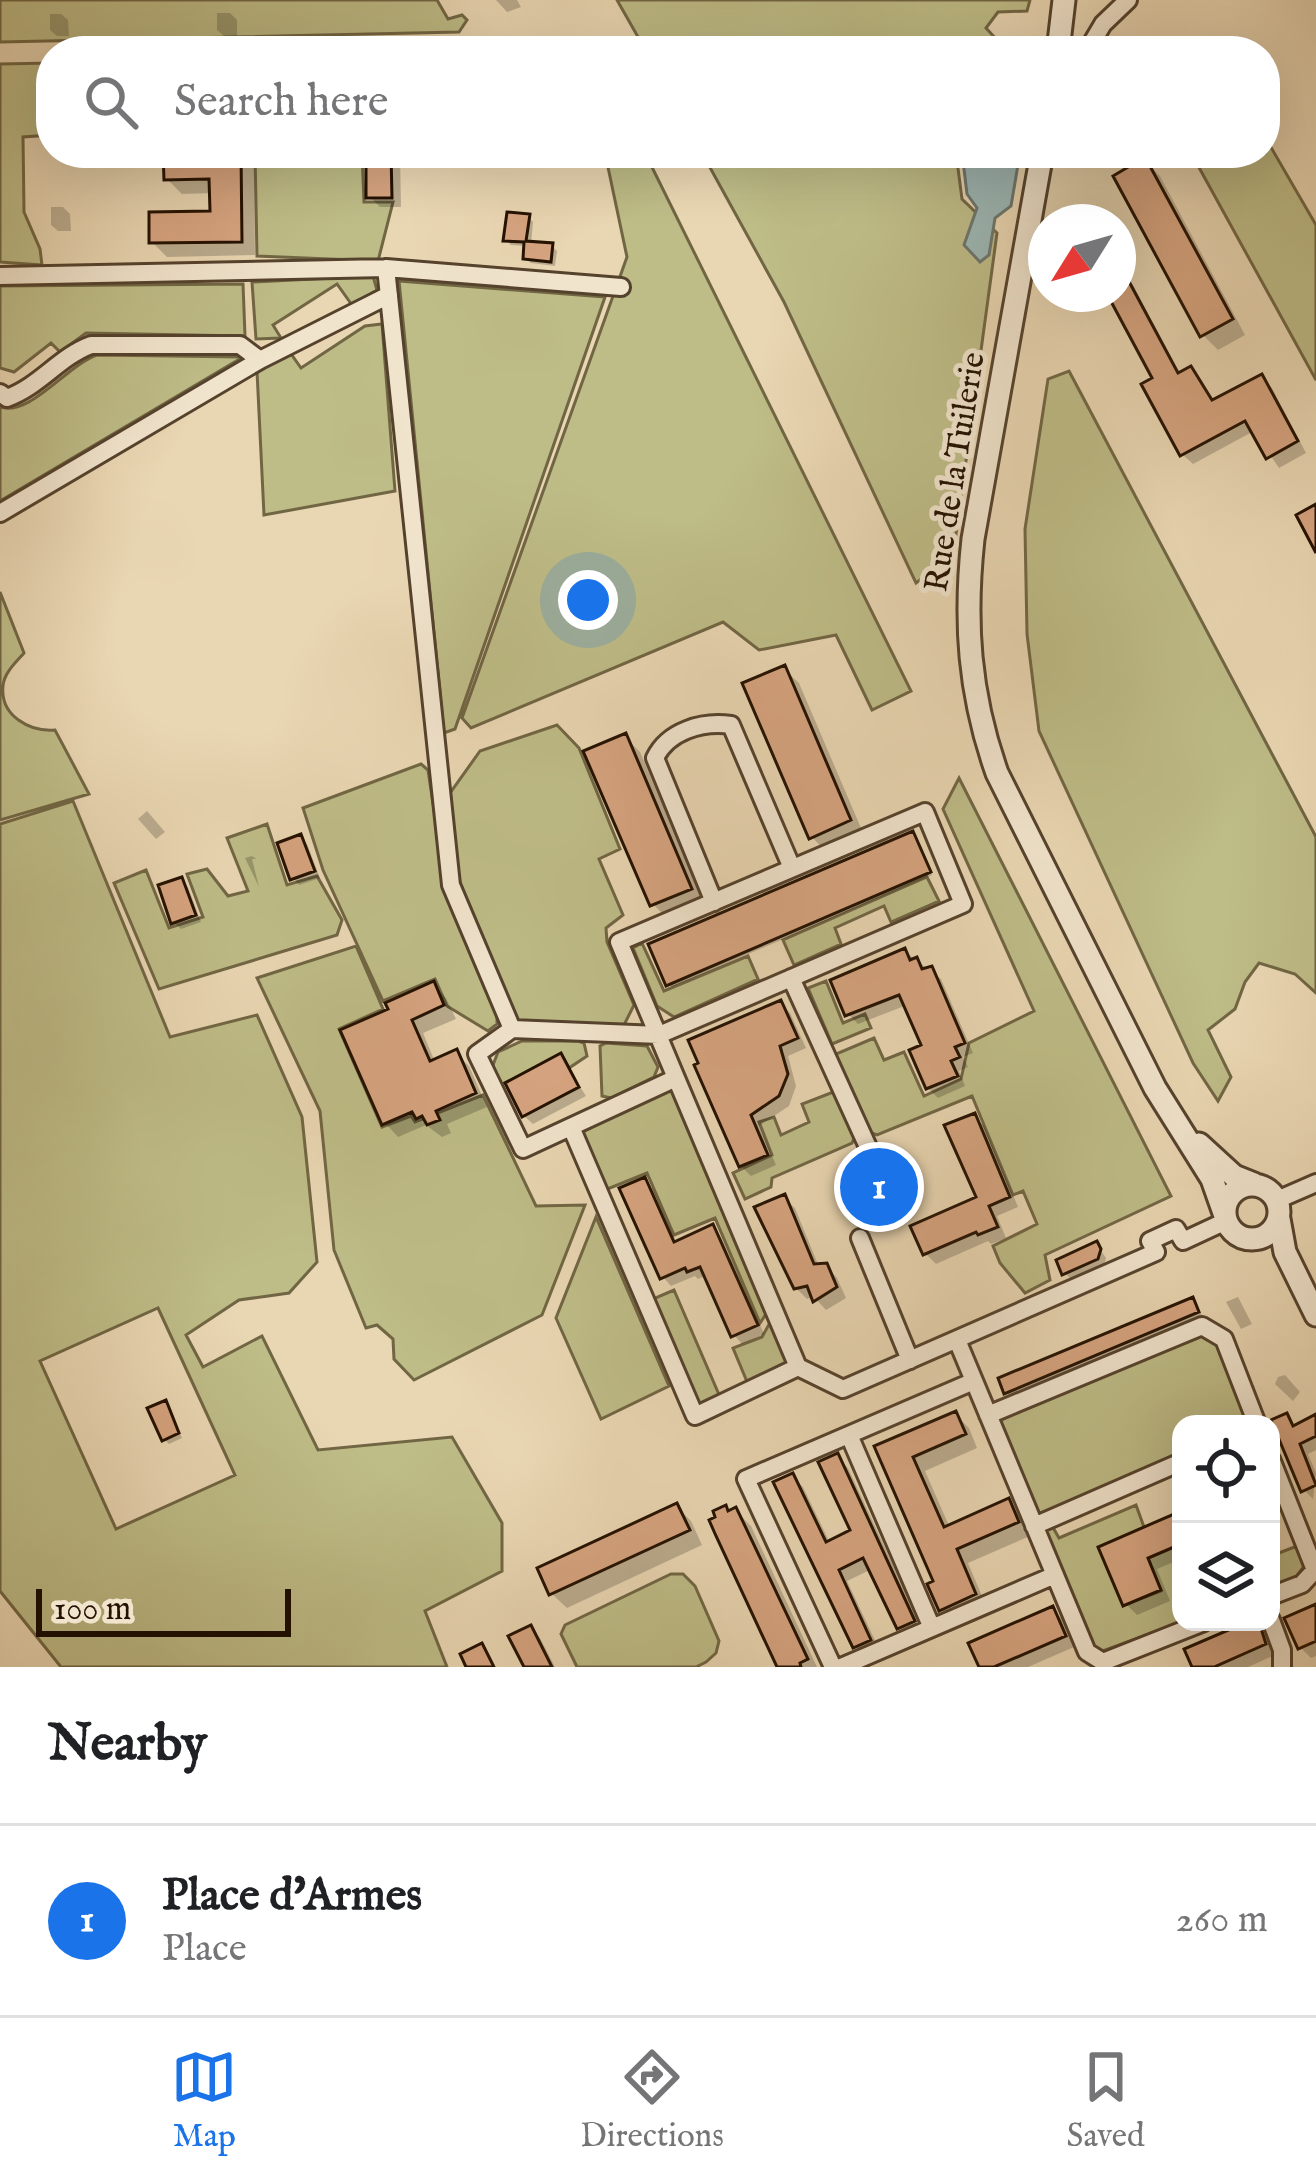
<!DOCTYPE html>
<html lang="en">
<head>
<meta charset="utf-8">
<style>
  body { margin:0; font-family:"IM FELL English",serif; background:#f6f6f6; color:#202124 }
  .controls { position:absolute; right:36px; bottom:36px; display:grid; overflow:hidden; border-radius:24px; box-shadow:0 12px 48px #0002 }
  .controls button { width:108px; height:108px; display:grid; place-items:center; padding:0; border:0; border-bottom:3px solid #e0e0e0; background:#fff; color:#202124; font:60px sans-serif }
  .compass { position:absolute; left:1028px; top:204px; width:108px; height:108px; border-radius:50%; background:#fff; box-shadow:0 12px 48px #0002; rotate:233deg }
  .scale { position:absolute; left:36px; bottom:30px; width:255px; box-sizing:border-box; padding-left:12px; border:6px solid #241101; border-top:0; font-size:33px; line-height:42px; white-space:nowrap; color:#241101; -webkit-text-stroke:9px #f1e4cd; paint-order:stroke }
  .you { position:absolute; left:588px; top:600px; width:42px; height:42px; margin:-30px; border:9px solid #fff; border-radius:50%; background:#1a73e8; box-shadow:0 0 0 18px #1a73e833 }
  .badge { display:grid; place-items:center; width:78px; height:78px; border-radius:50%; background:#1a73e8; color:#fff; font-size:39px; font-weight:700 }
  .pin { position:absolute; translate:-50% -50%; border:6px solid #fff; box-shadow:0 3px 12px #0006 }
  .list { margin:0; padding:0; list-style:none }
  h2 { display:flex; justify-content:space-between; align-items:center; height:156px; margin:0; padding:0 48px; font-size:51px }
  h2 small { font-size:39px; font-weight:400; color:#757577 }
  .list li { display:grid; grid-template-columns:78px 1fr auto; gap:36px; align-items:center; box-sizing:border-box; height:192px; padding:0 48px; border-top:3px solid #e0e0e0 }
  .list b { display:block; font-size:45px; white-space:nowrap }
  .list p { margin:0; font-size:39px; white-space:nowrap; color:#757577 }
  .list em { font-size:39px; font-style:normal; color:#757577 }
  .icon { flex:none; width:66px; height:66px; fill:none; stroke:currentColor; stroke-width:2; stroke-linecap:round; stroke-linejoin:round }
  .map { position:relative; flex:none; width:1316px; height:1667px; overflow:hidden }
  .search { position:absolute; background:#fff; box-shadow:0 12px 48px #0002; left:36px; right:36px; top:36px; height:132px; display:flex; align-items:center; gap:30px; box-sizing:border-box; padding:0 42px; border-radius:48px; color:#757577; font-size:45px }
  .sheet { height:348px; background:#fff }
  nav { display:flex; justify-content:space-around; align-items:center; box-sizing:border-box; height:168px; border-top:3px solid #e0e0e0; background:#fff; font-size:33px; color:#757577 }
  nav a { display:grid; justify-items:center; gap:6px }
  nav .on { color:#1a73e8 }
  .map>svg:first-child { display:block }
  .green { fill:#bebc87; stroke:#716644; stroke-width:3; fill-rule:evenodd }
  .water { fill:#9bb7b6; stroke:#6b756e; stroke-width:3 }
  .shadow { fill:#0003 }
  .building { fill:#d6a480; stroke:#241101; stroke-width:3 }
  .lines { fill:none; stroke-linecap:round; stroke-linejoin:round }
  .minor-casing { stroke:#55422d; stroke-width:22 }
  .tertiary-casing { stroke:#55422d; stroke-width:27 }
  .minor { stroke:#f1e4cd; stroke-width:16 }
  .tertiary { stroke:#f1e4cd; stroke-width:21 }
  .labels { text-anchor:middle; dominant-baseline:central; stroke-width:10; stroke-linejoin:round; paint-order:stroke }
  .street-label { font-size:33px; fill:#241101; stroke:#f1e4cd }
</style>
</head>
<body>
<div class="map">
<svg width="1316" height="1667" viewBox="0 0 1316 1667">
  <rect width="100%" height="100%" fill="#e9d6b2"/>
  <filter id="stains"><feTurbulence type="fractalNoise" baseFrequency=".00167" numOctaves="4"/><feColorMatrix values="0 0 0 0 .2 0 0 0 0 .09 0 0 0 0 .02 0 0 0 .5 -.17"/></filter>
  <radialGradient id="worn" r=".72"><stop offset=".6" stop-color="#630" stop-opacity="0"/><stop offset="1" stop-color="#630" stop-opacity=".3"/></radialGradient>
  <path class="green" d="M0 0H437L448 19 462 15 467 20 459 32 0 42Z
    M617 0H1030L1027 11 998 12 986 28 1007 51H646Z
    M51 63V135L23 137 24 212 40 249 42 265 0 262V64Z
    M1265 137 1316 225V380L1191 153H1265Z
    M255 153H362L364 202H393L378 261 257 256Z
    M605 153H645L911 691 872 710 836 635 759 650 723 622 471 728 462 718 627 257Z
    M702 153H956L962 199 997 233 953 556 916 583 784 302Z
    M373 276 377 290 352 305 337 284 273 325 281 338 256 339 252 282Z
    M399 281 605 297 455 729 444 733Z
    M243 284 245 336 86 333 60 352 51 343 14 372 0 368V286Z
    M382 324 395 491 264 515 257 371 289 351 301 368 365 326Z
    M97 355 243 357 0 501V407C30 417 67 365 97 355Z
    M1069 371 1316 837V993L1295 974 1259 963 1245 982 1235 1009 1208 1030 1231 1077 1218 1101 1193 1063 1039 731 1027 634 1025 529 1048 379Z
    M0 592 24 653C16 662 4 673 3 686 0 716 30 732 55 730L89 794 0 820Z
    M557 725 579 748 620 849 599 859 623 915 606 928 607 942 634 1005 624 1025 524 1026 516 1018 460 883 448 796 480 751Z
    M421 764 428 770 447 897 497 1007V1024L488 1031 447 1006 435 979 383 1001 323 870 303 808Z
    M959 778 1171 1196 1045 1255 1050 1280 1025 1293 1000 1263 993 1246 1037 1224 1023 1191 1013 1195 972 1096 877 1135 869 1132 836 1054 874 1038 884 1060 904 1052 924 1096 961 1079 969 1043 1034 1011 943 809Z
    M73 801 170 1037 257 1015 302 1117 317 1262 289 1293 239 1300 186 1335 203 1367 262 1336 318 1450 452 1437 502 1523V1571L425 1611 447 1667H61L0 1591V824ZM158 1308 235 1475 116 1529 40 1361Z
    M267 824 287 885 317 876 342 920 337 935 159 989 114 883 146 870 169 928 203 917 187 874 207 869 228 896 248 891 227 838Z
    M927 877 939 901 891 922 884 906 835 928 841 944 794 965 783 940Z
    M642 943 664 991 748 956 758 979 674 1017 657 1006 633 948Z
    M356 946 383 1009 339 1029 382 1127 411 1116 415 1122 483 1095 536 1206 585 1205 542 1315 414 1380 394 1359 393 1339 377 1325 366 1328 334 1250 320 1111 257 978Z
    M826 981 843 1023 865 1014 871 1028 832 1044 808 988Z
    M522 1041H578L584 1043 587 1056 569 1068 561 1054 499 1086 493 1065 498 1052Z
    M606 1043 647 1046 658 1067 654 1077 611 1098 602 1096 600 1046Z
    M673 1089 768 1311 760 1323 715 1218 674 1235 647 1173 605 1190 581 1131Z
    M836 1091 856 1134 852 1143 772 1178 771 1187 745 1199 733 1173 772 1155 759 1122 774 1117 781 1135 809 1122 802 1104Z
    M596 1217 669 1386 601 1419 556 1318Z
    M674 1290 720 1397 699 1406 653 1299Z
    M772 1319 791 1365 748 1384 733 1348 762 1337Z
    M1200 1336 1210 1338 1217 1345 1248 1419 1246 1424H1181V1454L1038 1515 1000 1420Z
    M1136 1505 1144 1527 1124 1605 1161 1591 1148 1558 1181 1544 1182 1622 1100 1652 1094 1646 1042 1527 1051 1524 1059 1538Z
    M1271 1534 1279 1553 1297 1546 1305 1565 1296 1577 1271 1587Z
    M671 1574H683L695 1586 719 1641 716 1653 706 1662 696 1667H577L561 1634 565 1625Z"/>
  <path class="water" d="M962 153H1020L1011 206 995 218 989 255 980 262 964 245 977 208 967 194Z"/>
  <path class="shadow" d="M517 0 521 7 507 12 496 0Z
    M217 13H230L237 20V36H224L217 30Z
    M50 14H61L68 20 69 36H57L50 30Z
    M166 153H242L254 166 255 255 167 257 152 242 213 214V193L182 194 167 179Z
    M369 153H400L401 207H380L369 196Z
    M1145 161 1160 176 1245 335 1218 350 1203 335Z
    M51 207H63L70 214 71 231H58L51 225Z
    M528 217 533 222 531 244 552 246 557 251 555 266 531 263 526 258 527 246 511 245 506 240Z
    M1123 275 1133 285 1181 375 1191 370 1215 402 1262 378 1272 388 1306 453 1279 468 1254 431 1193 464 1182 454 1156 379 1110 294H1118V278Z
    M784 669 799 683 864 835 826 852 812 837Z
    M625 737 640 752 705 904 668 919 653 904Z
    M147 811 165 832 156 839 138 819Z
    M913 834 932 875 672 987 669 984Z
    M300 838 307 844 320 878 299 885 293 878Z
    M252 856 256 859H252L259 887 245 858Z
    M181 880 188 887 201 922 181 929 174 922Z
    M904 951 941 979 973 1053 963 1057 968 1067 959 1071 965 1086 938 1098 928 1088 925 1047 907 1005 858 1024 848 1014Z
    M433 985 446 998 456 1019 423 1033 435 1062 456 1053 469 1066 487 1107 447 1124 451 1133 442 1137 426 1125 398 1137 385 1123 391 1011Z
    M780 1003 790 1013 806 1048 788 1056 796 1086 789 1106 759 1126 776 1165 751 1176 741 1166 698 1067Z
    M561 1057 586 1096 533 1124 524 1116Z
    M974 1116 984 1126 1018 1207 997 1216 1006 1238 991 1244 988 1241 936 1264 925 1253 980 1198Z
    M644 1180 653 1189 677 1244 713 1228 721 1237 764 1334 742 1344 734 1335 707 1275 698 1279 695 1276 671 1286 663 1277Z
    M784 1198 795 1208 819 1267 826 1266 837 1278 846 1298 826 1310 814 1297 807 1299 796 1288Z
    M1097 1245 1106 1258 1104 1265 1072 1280 1065 1273Z
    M1238 1297 1252 1324 1241 1329 1226 1302Z
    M1192 1301 1207 1322 1017 1402 1007 1393Z
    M1285 1375 1300 1392 1293 1401 1275 1384 1278 1377Z
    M165 1404 182 1438 169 1444 164 1439Z
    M955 1414 969 1428 977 1448 925 1471 950 1528 1008 1502 1022 1516 1030 1536 968 1563 987 1608 955 1622 941 1608 937 1583 878 1448Z
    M1286 1417 1297 1427 1316 1417V1450L1308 1454 1316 1473 1313 1499 1304 1490Z
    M837 1457 848 1468 924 1632 910 1638 900 1627 872 1569 847 1581 880 1651 866 1657 855 1646 792 1476 803 1487 830 1543 854 1531Z
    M676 1506 691 1521 702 1545 567 1608 552 1594Z
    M736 1511 751 1526 817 1667H781L730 1513Z
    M1181 1514V1559L1157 1569 1170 1601 1137 1615 1126 1604 1102 1549Z
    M1316 1607V1656L1311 1658 1300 1647Z
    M1052 1609 1063 1620 1074 1647 1028 1667H982Z
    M1255 1622 1269 1631 1275 1655 1248 1667H1195Z
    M531 1628 540 1638 555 1667H527Z"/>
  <path class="building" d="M163 153H241L242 242 149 243V212L210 211 209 179 164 180Z
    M366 153H391L392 198H366Z
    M1145 157 1233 319 1200 337 1113 176Z
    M507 212 530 214 526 241 553 243 551 262 523 259 524 242 503 241Z
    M1118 261 1178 373 1191 366 1212 400 1262 374 1298 441 1266 459 1245 421 1180 456 1141 384 1152 378 1107 294H1118Z
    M1316 504V553L1296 515Z
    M785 665 851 820 809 839 742 683Z
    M626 733 692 889 650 906 583 751Z
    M913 831 931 872 666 986 648 944Z
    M301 834 315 871 290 880 277 843Z
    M182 877 196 915 171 924 158 885Z
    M905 948 910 960 917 957 922 969 932 966 965 1043 955 1047 960 1057 951 1061 958 1076 926 1089 909 1050 921 1045 899 995 845 1016 830 980Z
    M434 981 444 1005 412 1020 430 1061 457 1049 476 1093 436 1111 440 1120 427 1125 422 1116 416 1119 412 1112 382 1125 340 1030 388 1009 385 1003Z
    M781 1000 798 1038 780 1046 788 1074 779 1096 751 1115 768 1155 739 1167 694 1065 698 1063 688 1040Z
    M561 1053 579 1087 522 1117 505 1083Z
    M975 1113 1010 1197 989 1206 998 1227 978 1235 976 1232 923 1255 910 1226 976 1197 944 1125Z
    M645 1177 674 1242 713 1224 758 1325 731 1337 700 1267 687 1272 685 1268 660 1279 619 1188Z
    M785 1194 814 1264 827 1263 837 1287 813 1302 807 1286 794 1289 754 1207Z
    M1097 1241 1101 1249 1098 1259 1062 1275 1056 1260Z
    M1193 1297 1199 1312 1004 1394 998 1378Z
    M166 1400 179 1433 162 1441 147 1408Z
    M956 1411 966 1434 913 1457 944 1527 1009 1498 1019 1522 957 1549 976 1594 939 1611 927 1584 933 1581 874 1446Z
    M1287 1413 1293 1426 1316 1414V1436L1300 1444 1316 1485 1301 1492 1271 1420Z
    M838 1453 915 1621 897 1629 863 1558 839 1570 871 1640 853 1648 773 1482 793 1473 826 1542 850 1530 818 1462Z
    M677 1503 690 1530 549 1595 537 1568Z
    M726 1505 728 1511 736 1507 808 1659 800 1663 801 1667H777L716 1536 709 1520 715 1517 713 1511Z
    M1181 1511V1544L1148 1558 1161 1590 1123 1606 1098 1547Z
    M1316 1604V1641L1298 1649 1284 1618Z
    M1053 1606 1066 1636 994 1667H979L968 1643Z
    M1247 1622H1259L1266 1644 1214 1667H1192L1184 1649Z
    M531 1625 552 1667H524L508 1636Z
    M482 1643 494 1667H466L460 1654Z"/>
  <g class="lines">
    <g class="minor-casing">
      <path id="minor" d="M1090 46 1103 24 1128 0
        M386 268 451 885 512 1029 659 1035 963 904 925 812 619 942 676 1078 798 1367 843 1389 1156 1252 1150 1241 1176 1229 1183 1241 1226 1221
        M0 276 386 268 621 287
        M0 393 7 398C40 386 59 357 91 345H240L260 360
        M0 513 260 360 389 295
        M714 902 655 758C668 731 702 721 731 725L792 868
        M791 978 868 1147
        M512 1029 477 1054 523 1149 676 1078
        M571 1127 695 1416 798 1367
        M1277 1200 1316 1183
        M860 1238 910 1360
        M957 1340 1087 1652 1103 1662 1204 1622
        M988 1415 1202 1326 1224 1339 1257 1424
        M849 1435 932 1628
        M1271 1459 1315 1570 1302 1584 1271 1596
        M1034 1526 1181 1462
        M1271 1620 1282 1650V1667
        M833 1667 746 1479 974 1381
        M841 1667 1055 1575"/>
    </g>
    <g class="tertiary-casing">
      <path id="tertiary" d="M1058 51 1064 0
        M1042 153 973 539C964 622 969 694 997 773L1155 1088 1212 1179 1224 1213
        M1199 1144 1234 1176 1254 1184
        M1225 1212a27 27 0 1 1 54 0a27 27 0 1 1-54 0Z
        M1279 1219 1285 1252 1316 1315"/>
    </g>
    <use href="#minor" class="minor"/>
    <use href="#tertiary" class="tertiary"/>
  </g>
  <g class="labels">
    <g class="street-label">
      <text transform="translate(956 472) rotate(-81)">Rue de la Tuilerie</text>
    </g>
  </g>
  <rect width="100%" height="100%" filter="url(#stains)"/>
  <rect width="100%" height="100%" fill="url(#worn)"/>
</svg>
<div class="controls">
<button><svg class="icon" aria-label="locate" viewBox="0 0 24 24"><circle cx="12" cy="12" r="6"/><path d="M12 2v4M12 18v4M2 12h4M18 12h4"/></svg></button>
<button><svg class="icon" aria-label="layers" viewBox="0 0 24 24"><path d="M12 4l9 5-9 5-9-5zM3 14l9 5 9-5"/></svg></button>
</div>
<svg class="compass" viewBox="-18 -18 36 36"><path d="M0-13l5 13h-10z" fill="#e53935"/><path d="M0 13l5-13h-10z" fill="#757577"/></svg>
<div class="scale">100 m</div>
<div class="you"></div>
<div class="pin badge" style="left:879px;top:1187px">1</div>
<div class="search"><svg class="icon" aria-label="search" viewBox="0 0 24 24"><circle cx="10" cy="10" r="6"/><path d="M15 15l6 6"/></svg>Search here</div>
</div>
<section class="sheet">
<h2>Nearby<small></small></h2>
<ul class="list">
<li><span class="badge">1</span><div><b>Place d'Armes</b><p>Place</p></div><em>260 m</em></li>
</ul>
</section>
<nav>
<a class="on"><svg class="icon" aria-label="map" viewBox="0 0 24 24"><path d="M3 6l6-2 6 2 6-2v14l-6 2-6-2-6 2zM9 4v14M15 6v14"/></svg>Map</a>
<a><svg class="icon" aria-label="directions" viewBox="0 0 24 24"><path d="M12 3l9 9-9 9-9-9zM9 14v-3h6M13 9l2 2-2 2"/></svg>Directions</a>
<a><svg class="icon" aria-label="saved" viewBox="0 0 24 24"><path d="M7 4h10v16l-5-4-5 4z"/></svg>Saved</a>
</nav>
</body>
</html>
